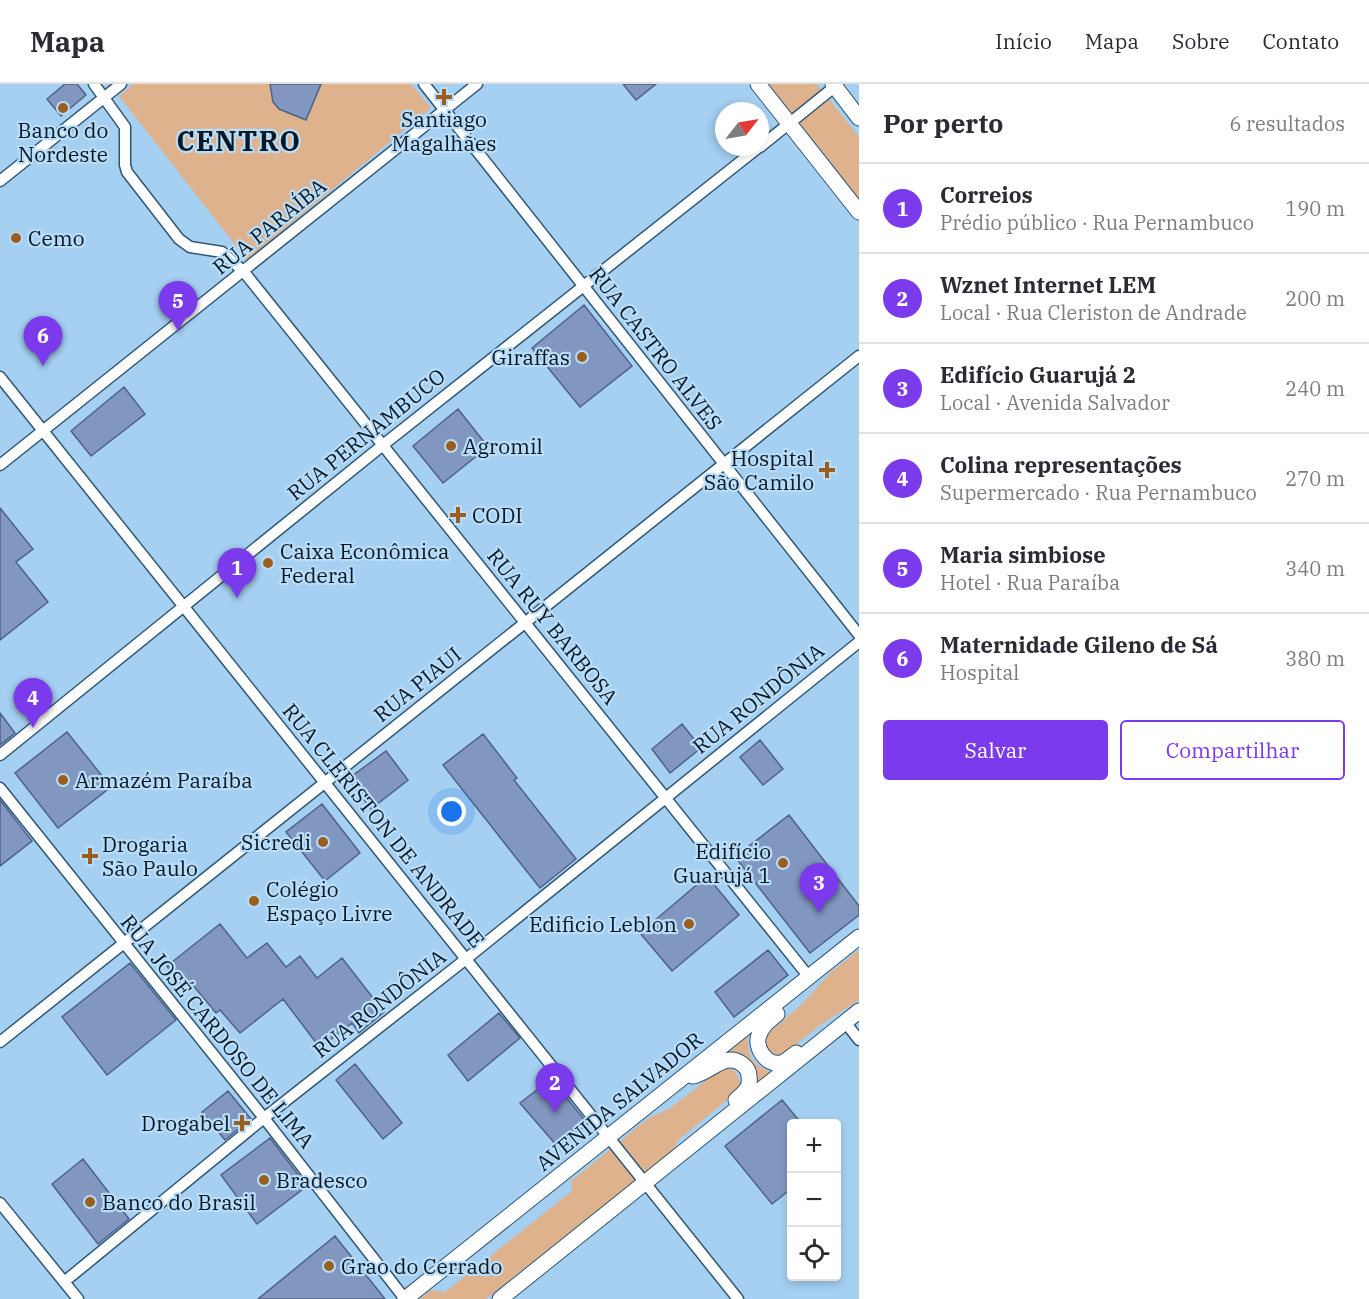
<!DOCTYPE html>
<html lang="pt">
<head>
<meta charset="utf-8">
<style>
  body { margin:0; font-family:"IBM Plex Serif",serif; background:#f7f7f7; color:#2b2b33 }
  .controls { position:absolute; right:18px; bottom:18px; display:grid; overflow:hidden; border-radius:6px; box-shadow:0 3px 9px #0003 }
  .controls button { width:54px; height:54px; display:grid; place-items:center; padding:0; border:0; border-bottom:2px solid #e1e1e2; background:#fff; color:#2b2b33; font:30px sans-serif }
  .compass { position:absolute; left:715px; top:18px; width:54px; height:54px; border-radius:50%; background:#fff; box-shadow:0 3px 9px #0003; rotate:59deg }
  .you { position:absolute; left:452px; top:728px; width:21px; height:21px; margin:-15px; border:4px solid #fff; border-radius:50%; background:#1a73e8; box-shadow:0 0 0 9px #1a73e833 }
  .badge { display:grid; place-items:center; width:39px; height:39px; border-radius:50%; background:#7c3aed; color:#fff; font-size:20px; font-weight:700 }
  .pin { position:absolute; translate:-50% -50px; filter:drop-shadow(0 2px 3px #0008) }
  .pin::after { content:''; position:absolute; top:32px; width:21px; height:18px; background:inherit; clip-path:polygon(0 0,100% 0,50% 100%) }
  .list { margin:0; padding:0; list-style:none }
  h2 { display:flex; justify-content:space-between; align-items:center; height:78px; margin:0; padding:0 24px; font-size:26px }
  h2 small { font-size:20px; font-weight:400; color:#7c7c81 }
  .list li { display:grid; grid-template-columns:39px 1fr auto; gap:18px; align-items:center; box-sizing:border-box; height:90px; padding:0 24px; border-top:2px solid #e1e1e2 }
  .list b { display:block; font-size:22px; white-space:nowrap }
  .list p { margin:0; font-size:20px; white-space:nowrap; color:#7c7c81 }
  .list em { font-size:20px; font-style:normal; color:#7c7c81 }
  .actions { display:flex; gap:12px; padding:18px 24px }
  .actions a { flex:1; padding:14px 0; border:2px solid #7c3aed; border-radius:6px; text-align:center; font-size:21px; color:#7c3aed }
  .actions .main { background:#7c3aed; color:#fff }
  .icon { flex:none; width:33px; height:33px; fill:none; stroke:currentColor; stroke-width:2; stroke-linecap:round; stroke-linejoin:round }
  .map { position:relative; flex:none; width:859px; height:1215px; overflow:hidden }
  header { display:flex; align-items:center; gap:36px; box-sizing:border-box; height:84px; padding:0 30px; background:#fff; border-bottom:2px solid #e1e1e2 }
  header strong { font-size:28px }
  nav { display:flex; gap:33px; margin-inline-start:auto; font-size:21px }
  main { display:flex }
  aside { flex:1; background:#fff }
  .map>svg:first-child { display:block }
  .green { fill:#ddb28c }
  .building { fill:#8197c0; stroke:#4e6288; stroke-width:1.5 }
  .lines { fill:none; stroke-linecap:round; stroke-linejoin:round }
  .minor-casing { stroke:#2f5774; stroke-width:13 }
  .secondary-casing { stroke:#2f5774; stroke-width:17 }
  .minor { stroke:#fff; stroke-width:10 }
  .secondary { stroke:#fff; stroke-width:15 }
  .poi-dot { fill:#9a5e1f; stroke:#b9dcf8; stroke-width:2 }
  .labels { text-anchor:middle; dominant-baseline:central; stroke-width:4.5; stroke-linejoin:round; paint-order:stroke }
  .poi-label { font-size:21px; fill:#081925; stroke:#b9dcf8; text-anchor:start }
  .street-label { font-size:21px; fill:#081925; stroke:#b9dcf8 }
  .district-label { font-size:27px; font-weight:bold; letter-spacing:1.5px; fill:#081925; stroke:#b9dcf8 }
</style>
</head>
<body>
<header>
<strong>Mapa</strong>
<nav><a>Início</a><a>Mapa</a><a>Sobre</a><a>Contato</a></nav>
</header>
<main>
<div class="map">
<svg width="859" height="1215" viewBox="0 0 859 1215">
  <rect width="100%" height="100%" fill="#a5d0f2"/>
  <path class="green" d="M133 0H411L431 24 247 176 119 12Z
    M764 0H815L821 5 859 53V120Z
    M859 866V916L820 941 782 972 769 971 763 954 802 920 831 888Z
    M748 948C747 973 750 977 771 989L757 1000C750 977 745 973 723 969Z
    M723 983 734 986 741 999 732 1012 677 1057 675 1065 486 1215H420L431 1206 445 1208 572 1107 571 1097 650 1033 669 1025Z"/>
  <path class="building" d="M65 0H77L86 11 61 32 47 15Z
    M270 0H321L306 36 279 25 273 18Z
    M623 0H656L636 16Z
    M584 221 632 282 580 323 532 264Z
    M124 303 145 330 91 372 71 347Z
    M458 325 488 363 443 399 413 362Z
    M0 424 33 465 16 478 48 518 0 556Z
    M0 629 15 649 0 661Z
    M682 640 701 664 670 689 652 665Z
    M67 648 111 703 58 744 15 689Z
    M483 650 517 694 514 696 576 775 540 804 443 681Z
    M760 656 783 685 763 701 740 673Z
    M386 667 408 696 371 725 348 695Z
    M0 716 32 757 0 782Z
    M322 720 360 769 325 797 286 748Z
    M789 731 859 822V831L810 869 735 773Z
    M707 792 739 831 672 887 640 849Z
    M220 840 247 874 267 859 286 883 300 872 317 894 342 874 384 928 359 949 352 939 320 964 283 915 240 949 220 926 216 929 192 900 186 906 167 882Z
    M768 866 788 891 734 933 715 908Z
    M130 879 176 936 107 991 62 933Z
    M499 929 520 954 468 997 448 971Z
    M355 980 402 1039 383 1055 336 996Z
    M551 995 588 1040 557 1062 520 1019Z
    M228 1007 251 1035 225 1056 202 1028Z
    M782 1016 802 1040H792V1104L772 1120 725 1062Z
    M270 1054 307 1102 257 1140 221 1091Z
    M83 1075 129 1135 98 1160 52 1100Z
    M335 1152 385 1215H258Z"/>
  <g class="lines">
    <g class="minor-casing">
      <path id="minor" d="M94 0 125 43V81L127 88 179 155 190 163 222 168 244 188 809 893
        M424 0 859 551
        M760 63 838 0
        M0 97 121 0
        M0 293 738 1215
        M0 381 477 0
        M0 671 383 361 759 63
        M0 704 264 1034 405 1215
        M845 938 859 956
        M0 958 859 272
        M0 1119 78 1215
        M64 1198 264 1034 466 875 859 558"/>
    </g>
    <g class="secondary-casing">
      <path id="secondary" d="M758 0 859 128
        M833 0 859 34
        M777 930C770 936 762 941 759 951 754 963 766 982 781 979 786 978 792 972 796 969
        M693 992C710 989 725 967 742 980 746 983 749 987 749 992 751 1004 744 1009 736 1016
        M405 1215 859 853
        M500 1215 859 927"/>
    </g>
    <use href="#minor" class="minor"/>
    <use href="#secondary" class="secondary"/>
  </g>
  <g class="poi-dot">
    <path d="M441 4h6v6h6v6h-6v6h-6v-6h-6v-6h6z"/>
    <circle cx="63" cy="24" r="6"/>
    <circle cx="16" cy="154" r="6"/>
    <circle cx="582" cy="273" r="6"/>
    <circle cx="451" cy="362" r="6"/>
    <path d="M824 377h6v6h6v6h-6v6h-6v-6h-6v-6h6z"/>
    <path d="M455 422h6v6h6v6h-6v6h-6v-6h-6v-6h6z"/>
    <circle cx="268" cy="479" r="6"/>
    <circle cx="63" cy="696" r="6"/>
    <circle cx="323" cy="758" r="6"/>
    <path d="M87 763h6v6h6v6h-6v6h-6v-6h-6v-6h6z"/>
    <circle cx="783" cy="779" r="6"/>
    <circle cx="254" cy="817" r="6"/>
    <circle cx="689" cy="840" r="6"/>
    <path d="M239 1030h6v6h6v6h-6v6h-6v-6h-6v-6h6z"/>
    <circle cx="264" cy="1096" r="6"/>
    <circle cx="90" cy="1118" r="6"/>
    <circle cx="329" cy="1182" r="6"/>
  </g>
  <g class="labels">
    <g class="poi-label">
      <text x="444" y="35" text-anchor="middle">Santiago<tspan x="444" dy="24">Magalhães</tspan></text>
      <text x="63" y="46" text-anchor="middle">Banco do<tspan x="63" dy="24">Nordeste</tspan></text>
      <text x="28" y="154">Cemo</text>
      <text x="570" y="273" text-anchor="end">Giraffas</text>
      <text x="463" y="362">Agromil</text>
      <text x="814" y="374" text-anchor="end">Hospital<tspan x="814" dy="24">São Camilo</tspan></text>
      <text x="472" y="431">CODI</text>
      <text x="280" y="467">Caixa Econômica<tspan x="280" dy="24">Federal</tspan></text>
      <text x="75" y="696">Armazém Paraíba</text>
      <text x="311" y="758" text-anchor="end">Sicredi</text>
      <text x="102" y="760">Drogaria<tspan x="102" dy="24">São Paulo</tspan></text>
      <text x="771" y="767" text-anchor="end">Edifício<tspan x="771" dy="24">Guarujá 1</tspan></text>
      <text x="266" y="805">Colégio<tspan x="266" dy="24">Espaço Livre</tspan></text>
      <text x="677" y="840" text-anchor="end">Edificio Leblon</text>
      <text x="230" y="1039" text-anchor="end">Drogabel</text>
      <text x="276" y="1096">Bradesco</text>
      <text x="102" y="1118">Banco do Brasil</text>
      <text x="341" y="1182">Grao do Cerrado</text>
    </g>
    <g class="street-label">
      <text transform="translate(269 142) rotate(-39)">RUA PARAÍBA</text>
      <text transform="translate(656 264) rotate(52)">RUA CASTRO ALVES</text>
      <text transform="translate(366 350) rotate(-39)">RUA PERNAMBUCO</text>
      <text transform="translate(553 542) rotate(51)">RUA RUY BARBOSA</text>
      <text transform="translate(417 600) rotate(-39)">RUA PIAUI</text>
      <text transform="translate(758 614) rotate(-39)">RUA RONDÔNIA</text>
      <text transform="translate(384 741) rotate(51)">RUA CLERISTON DE ANDRADE</text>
      <text transform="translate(379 919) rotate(-38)">RUA RONDÔNIA</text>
      <text transform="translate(218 947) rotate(51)">RUA JOSÉ CARDOSO DE LIMA</text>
      <text transform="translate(619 1017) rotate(-39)">AVENIDA SALVADOR</text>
    </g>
    <g class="district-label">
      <text x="239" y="56">CENTRO</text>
    </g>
  </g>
</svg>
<div class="controls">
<button>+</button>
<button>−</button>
<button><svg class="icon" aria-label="locate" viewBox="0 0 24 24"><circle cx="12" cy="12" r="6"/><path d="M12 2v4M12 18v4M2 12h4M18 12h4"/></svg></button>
</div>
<svg class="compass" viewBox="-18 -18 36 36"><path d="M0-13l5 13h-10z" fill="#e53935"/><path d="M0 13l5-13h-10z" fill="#7c7c81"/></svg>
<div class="you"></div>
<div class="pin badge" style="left:237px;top:514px">1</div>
<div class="pin badge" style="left:555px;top:1029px">2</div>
<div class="pin badge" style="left:819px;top:829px">3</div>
<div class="pin badge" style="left:33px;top:644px">4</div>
<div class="pin badge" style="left:178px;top:247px">5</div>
<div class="pin badge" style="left:43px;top:282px">6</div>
</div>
<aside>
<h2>Por perto<small>6 resultados</small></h2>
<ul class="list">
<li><span class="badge">1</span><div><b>Correios</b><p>Prédio público · Rua Pernambuco</p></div><em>190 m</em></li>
<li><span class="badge">2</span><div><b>Wznet Internet LEM</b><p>Local · Rua Cleriston de Andrade</p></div><em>200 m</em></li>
<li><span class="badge">3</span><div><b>Edifício Guarujá 2</b><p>Local · Avenida Salvador</p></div><em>240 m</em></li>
<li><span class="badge">4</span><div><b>Colina representações</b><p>Supermercado · Rua Pernambuco</p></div><em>270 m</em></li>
<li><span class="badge">5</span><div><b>Maria simbiose</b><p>Hotel · Rua Paraíba</p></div><em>340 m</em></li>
<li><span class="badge">6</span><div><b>Maternidade Gileno de Sá</b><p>Hospital</p></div><em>380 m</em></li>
</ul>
<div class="actions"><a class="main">Salvar</a><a>Compartilhar</a></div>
</aside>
</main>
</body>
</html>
